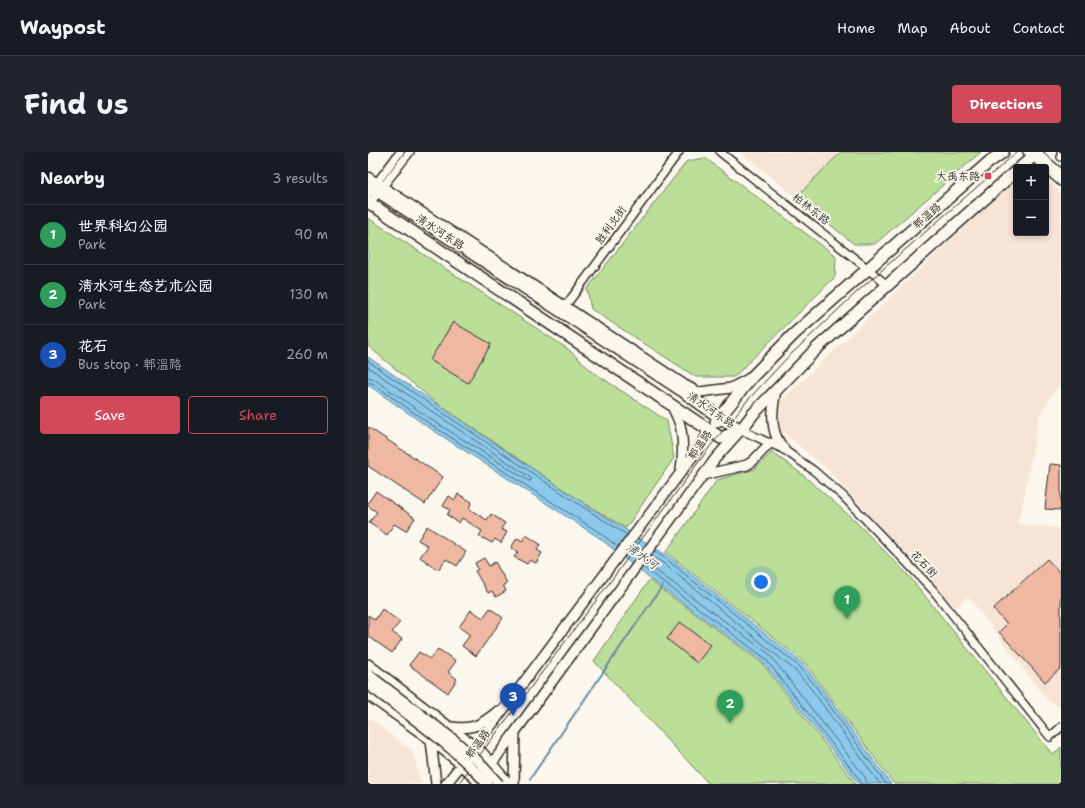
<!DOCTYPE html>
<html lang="en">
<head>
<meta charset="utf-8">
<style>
  body { margin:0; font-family:"Shantell Sans","LXGW WenKai TC",sans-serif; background:#20242c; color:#f1f3f6 }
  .controls { position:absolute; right:12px; top:12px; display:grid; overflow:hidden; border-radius:4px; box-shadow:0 2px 6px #0003 }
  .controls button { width:36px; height:36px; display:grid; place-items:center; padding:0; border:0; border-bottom:1px solid #363941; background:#171b24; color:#f1f3f6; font:20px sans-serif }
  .you { position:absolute; left:393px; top:430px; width:14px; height:14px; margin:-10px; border:3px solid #fff; border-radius:50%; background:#1a73e8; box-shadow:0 0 0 6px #1a73e833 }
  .badge { display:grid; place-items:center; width:26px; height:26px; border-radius:50%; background:#d1495b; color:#fff; font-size:13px; font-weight:700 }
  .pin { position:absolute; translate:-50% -33px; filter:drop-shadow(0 1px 2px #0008) }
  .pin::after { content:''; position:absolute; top:21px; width:14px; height:12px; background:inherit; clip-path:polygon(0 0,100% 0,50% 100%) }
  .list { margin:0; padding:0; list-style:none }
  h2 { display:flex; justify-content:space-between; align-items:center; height:52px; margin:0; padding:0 16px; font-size:17px }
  h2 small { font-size:13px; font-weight:400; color:#9ea1a6 }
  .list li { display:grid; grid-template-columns:26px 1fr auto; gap:12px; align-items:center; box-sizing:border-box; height:60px; padding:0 16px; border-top:1px solid #363941 }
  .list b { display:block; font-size:15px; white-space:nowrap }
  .list p { margin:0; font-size:13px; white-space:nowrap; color:#9ea1a6 }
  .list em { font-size:13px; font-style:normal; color:#9ea1a6 }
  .actions { display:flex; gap:8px; padding:12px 16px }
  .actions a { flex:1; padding:9px 0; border:1px solid #d1495b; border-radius:4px; text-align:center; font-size:14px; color:#d1495b }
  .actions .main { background:#d1495b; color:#fff }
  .map { position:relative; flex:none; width:693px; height:632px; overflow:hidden; border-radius:4px }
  header { display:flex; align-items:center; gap:24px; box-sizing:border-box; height:56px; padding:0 20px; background:#171b24; border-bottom:1px solid #363941 }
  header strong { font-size:19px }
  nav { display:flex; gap:22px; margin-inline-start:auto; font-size:14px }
  .intro { display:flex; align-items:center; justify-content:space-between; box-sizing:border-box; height:96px; padding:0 24px }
  h1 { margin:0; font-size:28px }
  .button { padding:10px 18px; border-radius:4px; background:#d1495b; color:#fff; font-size:14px; font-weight:700 }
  main { display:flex; gap:24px; padding:0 24px }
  aside { flex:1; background:#171b24; border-radius:4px; box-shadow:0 2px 6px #0003 }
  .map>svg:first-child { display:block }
  .built { fill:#f7e4d6 }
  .green { fill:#bbde98; stroke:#738462 }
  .water { fill:#8bc9ec; stroke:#658a9f }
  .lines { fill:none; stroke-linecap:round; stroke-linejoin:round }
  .shore { stroke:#516a78; stroke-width:1 }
  .stream { stroke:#658a9f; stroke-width:2 }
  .building { fill:#efb8a3; stroke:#2b2b2b }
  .minor-casing { stroke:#2b2b2b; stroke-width:10 }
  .major-casing { stroke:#2b2b2b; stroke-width:12 }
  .highway-casing { stroke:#2b2b2b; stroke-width:14 }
  .minor { stroke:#fbf7ec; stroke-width:7 }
  .major { stroke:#fbf7ec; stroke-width:9 }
  .highway { stroke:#fbf7ec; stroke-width:11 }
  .tram { stroke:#2b2b2b; stroke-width:1 }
  .major-bridge-casing { stroke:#2b2b2b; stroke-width:12; stroke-linecap:butt }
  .major-bridge { stroke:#fbf7ec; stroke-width:9 }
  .poi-dot { fill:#d1495b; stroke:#fbf7ec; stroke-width:1.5 }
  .labels { text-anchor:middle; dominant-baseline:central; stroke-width:3.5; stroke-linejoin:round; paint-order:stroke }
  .poi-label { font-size:11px; fill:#2b2b2b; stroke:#fbf7ec; text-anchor:end }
  .street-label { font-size:11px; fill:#2b2b2b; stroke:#fbf7ec }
  .water-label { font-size:12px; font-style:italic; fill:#485a65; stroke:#fbf7ec }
</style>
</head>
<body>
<header>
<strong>Waypost</strong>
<nav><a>Home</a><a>Map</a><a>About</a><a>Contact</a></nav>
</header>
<div class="intro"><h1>Find us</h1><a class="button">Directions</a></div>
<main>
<aside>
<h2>Nearby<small>3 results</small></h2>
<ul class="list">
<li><span class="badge" style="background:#2e9e5b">1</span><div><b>世界科幻公园</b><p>Park</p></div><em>90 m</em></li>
<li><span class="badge" style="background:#2e9e5b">2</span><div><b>清水河生态艺术公园</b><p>Park</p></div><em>130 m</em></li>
<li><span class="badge" style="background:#1a4fb4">3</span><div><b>花石</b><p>Bus stop · 郫温路</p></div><em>260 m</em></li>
</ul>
<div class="actions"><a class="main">Save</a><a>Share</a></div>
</aside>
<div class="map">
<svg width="693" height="632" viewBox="0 0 693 632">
  <rect width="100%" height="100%" fill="#fbf7ec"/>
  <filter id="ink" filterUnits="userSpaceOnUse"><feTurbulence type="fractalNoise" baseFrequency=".025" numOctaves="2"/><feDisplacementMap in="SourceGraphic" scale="8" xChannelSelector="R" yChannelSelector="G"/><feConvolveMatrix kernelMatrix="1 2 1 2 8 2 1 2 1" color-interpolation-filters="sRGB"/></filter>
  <g filter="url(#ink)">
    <path class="built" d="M372 0H473L428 45Z
      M647 27 648 81H678V32L684 33 693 40V233L689 235 671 264 654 356 649 372 693 376V555L680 549 600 444 587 456 458 316 413 279 410 252Z
      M0 565 44 599 54 632H0Z"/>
    <path class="green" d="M473 0H613L507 92H486L428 45Z
      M337 6 468 104 467 125 366 225H328L223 157 219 137 319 9Z
      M0 66 200 197 225 220 299 269 306 306 258 376 211 348 66 249 0 194Z
      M404 300 435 323 485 367 540 423 685 603 693 595V632H526L437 511 298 400 349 328 387 317Z
      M281 428 393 510 488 632H341L226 509Z"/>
    <path class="water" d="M0 205 74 256 220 354 300 404 435 512 451 533 523 632H491L394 509 282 427 230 385 60 275 0 233Z"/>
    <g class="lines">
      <path class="shore" d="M0 209 72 259 218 357 259 383
        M0 215 69 263 163 326V329H161L64 268 6 227 0 225
        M0 231H4L62 272 232 381 250 395
        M286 399 298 407 432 515 448 535 518 632
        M283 403 295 411 428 519 444 538 512 632
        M278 411 401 502 497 625 499 632
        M275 415 397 506 492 628 493 632"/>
      <path class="stream" d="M162 627 295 433"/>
    </g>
    <path class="building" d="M85 170 123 192 100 231 62 208Z
      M0 275 75 325 57 352 0 314Z
      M682 312 693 313V358L677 357Z
      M8 339 47 366 38 379 26 372 19 383 1 371 9 360 0 354V351Z
      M90 342 104 350 101 356 106 360 119 368 123 362 137 371 133 377 139 380 133 391 127 387 124 391 111 384 114 379 94 366 91 371 79 363 82 358 75 354 81 344 87 348Z
      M59 374 98 400 89 414 78 407 70 418 52 405 60 394 50 388Z
      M158 383 172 392 169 398 174 401 168 411 162 408 159 412 146 405 150 400 143 396 149 386 155 389Z
      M116 406 121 414 127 410 139 431 135 433 138 439 128 445 124 439 120 441 107 419 110 417 107 411Z
      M679 407 693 422V516L677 530 631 480 639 472 625 457Z
      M122 456 135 466 108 504 94 494 102 483 91 475 103 458 115 466Z
      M14 457 32 470 24 480 34 487 24 501 0 484V463L7 468Z
      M312 470 343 493 329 511 299 487Z
      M70 497 88 509 80 520 89 527 80 541 41 513 51 500 62 507Z"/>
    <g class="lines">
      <g class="minor-casing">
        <path id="minor" d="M352 0 500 117 519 133
          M659 0 676 15
          M668 0 693 21
          M693 0V5
          M678 17 693 30
          M0 24 317 232 332 240
          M0 42 32 0
          M2 51 42 0
          M196 156 311 0
          M373 278 415 297 445 318 475 344 565 438 682 585 693 575"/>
      </g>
      <g class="major-casing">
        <path id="major" d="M408 238C405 253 402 271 409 286 411 290 413 293 416 297
          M316 240H332L363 236 382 226
          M303 252C306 259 310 266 312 273 316 289 315 303 313 318
          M335 323 379 313 385 309 402 291
          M0 512 114 600 141 632
          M0 543 63 588 94 613 112 632
          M83 575C105 578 113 573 130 559
          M63 588 68 632
          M78 632 108 594 328 300 342 279
          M109 632 347 307 372 279
          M146 632 147 580"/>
      </g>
      <g class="highway-casing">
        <path id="highway" d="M653 15 670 0
          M0 33 316 240 351 265 373 278
          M0 50 353 286 373 278 385 262 449 196 648 19
          M348 270 383 226 425 183 621 10 635 0"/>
      </g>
      <use href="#minor" class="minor"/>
      <use href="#major" class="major"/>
      <use href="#highway" class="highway"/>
      <path class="tram" d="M90 632 245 426 341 296 378 250 418 207 491 138 649 0"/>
      <g class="major-bridge-casing">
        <path id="major-bridge" d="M0 522 85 587 110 609 131 632
          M0 533C42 564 84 593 119 632"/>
      </g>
      <use href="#major-bridge" class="major-bridge"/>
    </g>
  </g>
  <rect class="poi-dot" x="616" y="20" width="8" height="8" rx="2"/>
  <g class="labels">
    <g class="poi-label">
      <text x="612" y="24">大禹东路</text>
    </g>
    <g class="street-label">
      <text transform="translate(443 57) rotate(38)">柏林东路</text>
      <text transform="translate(559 64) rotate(-41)">郫温路</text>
      <text transform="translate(243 73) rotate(-54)">胜利北街</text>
      <text transform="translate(72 80) rotate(33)">清水河东路</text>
      <text transform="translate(343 258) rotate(34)">清水河东路</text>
      <text transform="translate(332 293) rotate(-55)">郫温路</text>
      <text transform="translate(556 412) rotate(46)">花石街</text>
      <text transform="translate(110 592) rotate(-53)">郫温路</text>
    </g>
    <g class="water-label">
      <text transform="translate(274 404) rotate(36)">清水河</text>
    </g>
  </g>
</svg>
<div class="controls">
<button>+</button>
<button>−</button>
</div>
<div class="you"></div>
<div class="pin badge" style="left:479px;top:467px;background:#2e9e5b">1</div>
<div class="pin badge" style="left:362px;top:571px;background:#2e9e5b">2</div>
<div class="pin badge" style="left:145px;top:564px;background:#1a4fb4">3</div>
</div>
</main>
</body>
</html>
